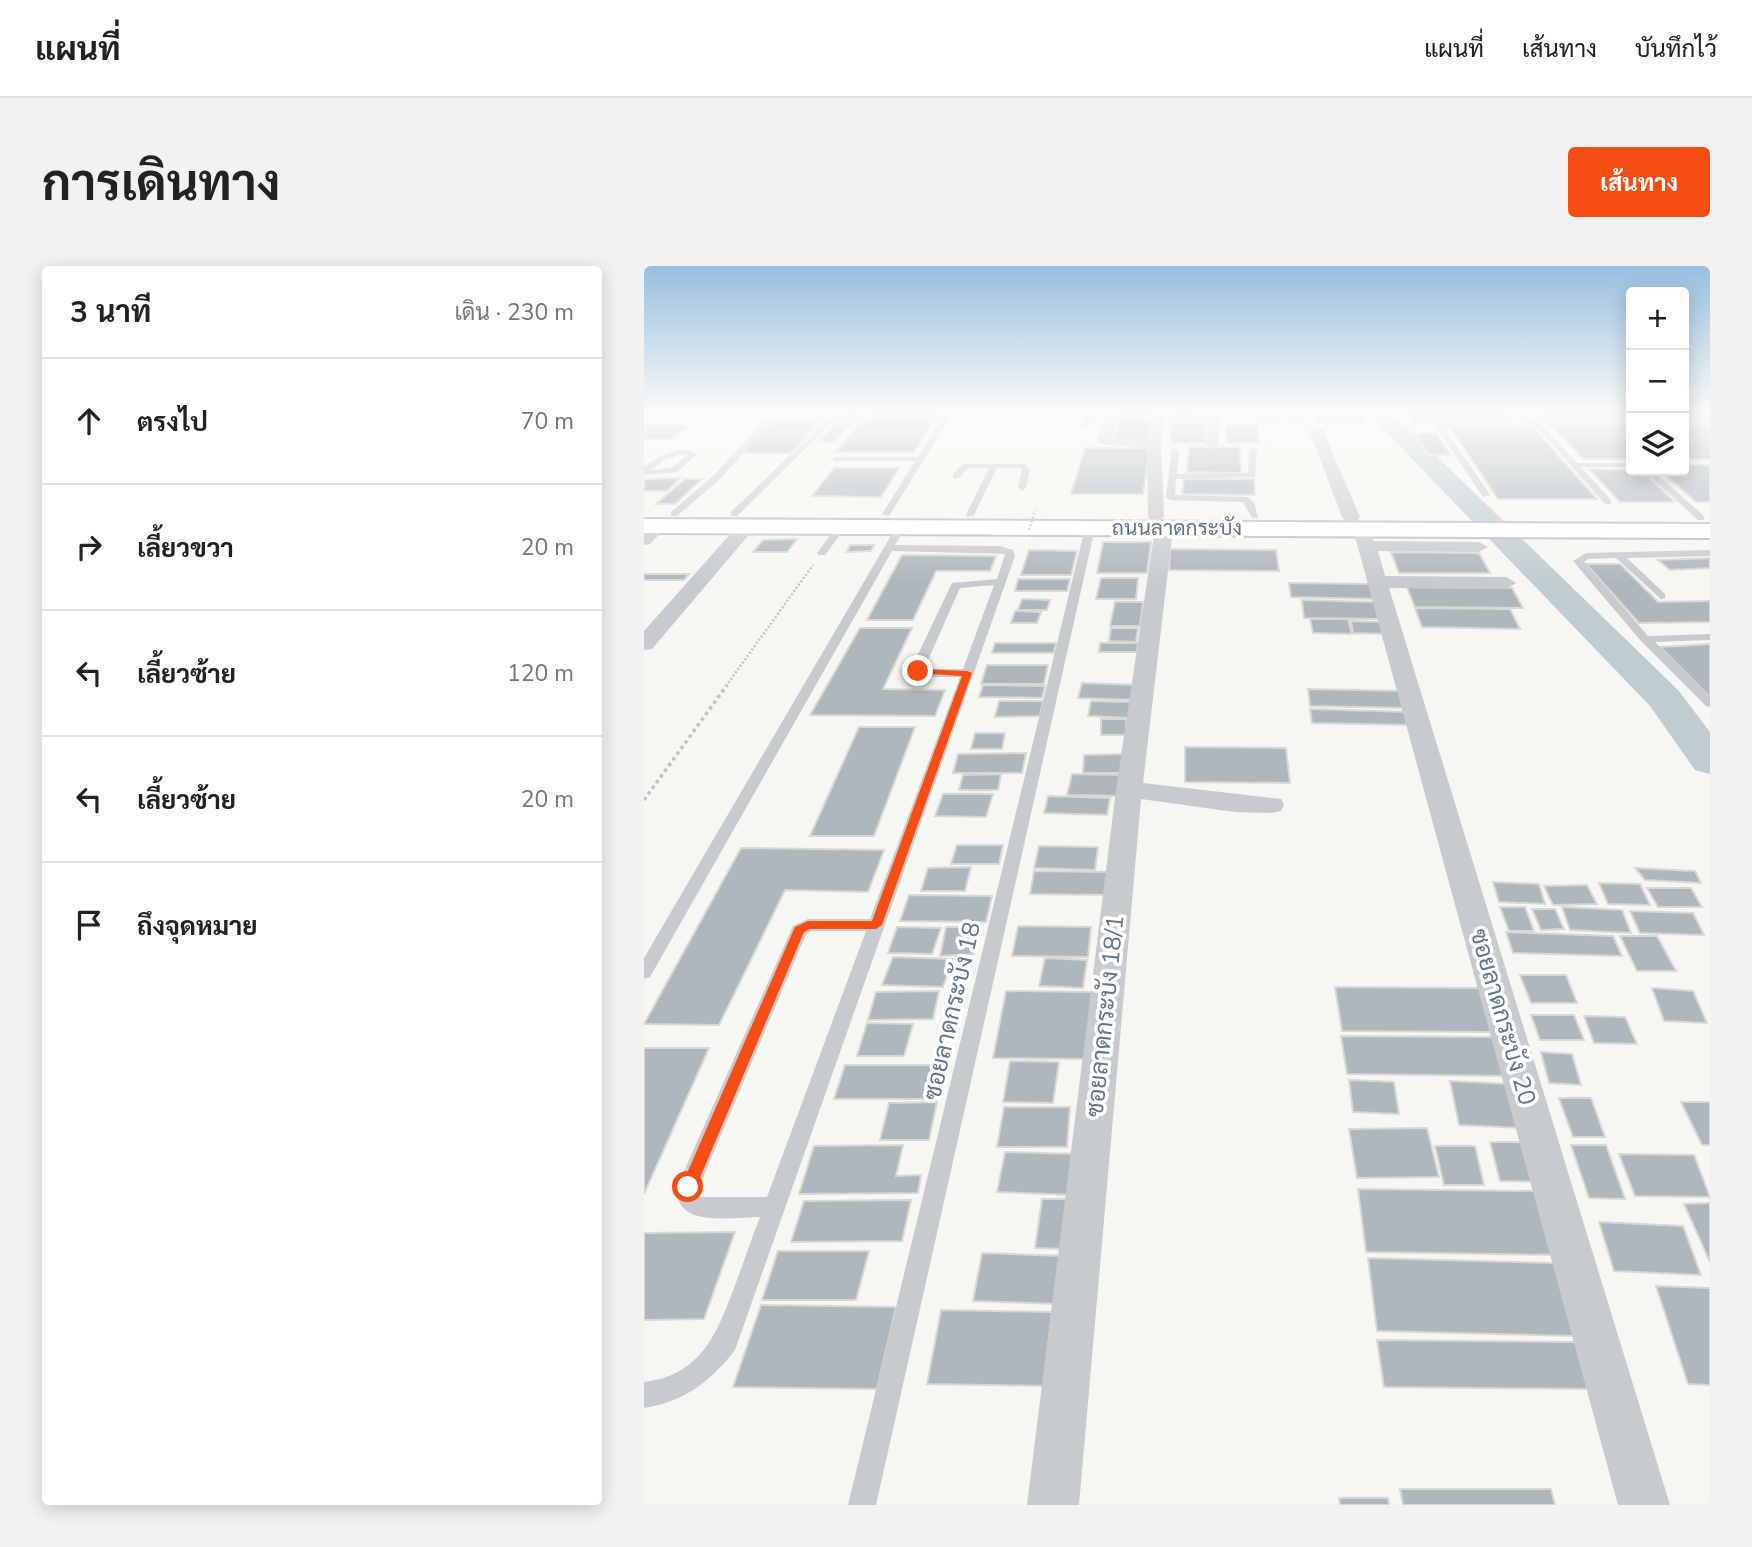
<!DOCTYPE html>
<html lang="th">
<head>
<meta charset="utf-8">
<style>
  body { margin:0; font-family:"Nunito Sans",Sarabun,sans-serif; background:#f2f2f2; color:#222 }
  .controls { position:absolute; right:21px; top:21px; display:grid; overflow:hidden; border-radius:7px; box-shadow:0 4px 18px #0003 }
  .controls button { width:63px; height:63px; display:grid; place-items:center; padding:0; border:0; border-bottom:2px solid #e0e0e0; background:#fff; color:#222; font:35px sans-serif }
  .stop { position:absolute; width:21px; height:21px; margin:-16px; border:5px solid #f54d14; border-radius:50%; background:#fff }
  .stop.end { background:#f54d14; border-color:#fff; box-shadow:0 2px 7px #0008 }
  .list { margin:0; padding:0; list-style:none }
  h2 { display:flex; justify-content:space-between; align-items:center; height:91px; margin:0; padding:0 28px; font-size:30px }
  h2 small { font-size:23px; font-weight:400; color:#767676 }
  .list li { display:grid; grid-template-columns:46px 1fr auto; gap:21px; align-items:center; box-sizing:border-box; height:126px; padding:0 28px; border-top:2px solid #e0e0e0 }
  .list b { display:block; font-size:26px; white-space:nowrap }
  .list em { font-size:23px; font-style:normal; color:#767676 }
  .icon { flex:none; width:38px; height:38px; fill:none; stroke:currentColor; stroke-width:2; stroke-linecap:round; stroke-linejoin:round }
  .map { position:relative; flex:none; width:1066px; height:1239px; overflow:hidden; border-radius:7px }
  header { display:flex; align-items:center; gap:42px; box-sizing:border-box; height:98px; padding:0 35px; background:#fff; border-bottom:2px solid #e0e0e0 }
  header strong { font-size:33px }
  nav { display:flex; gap:38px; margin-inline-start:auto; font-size:24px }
  .intro { display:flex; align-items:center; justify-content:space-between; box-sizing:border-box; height:168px; padding:0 42px }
  h1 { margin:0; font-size:49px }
  .button { padding:18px 32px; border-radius:7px; background:#f54d14; color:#fff; font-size:24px; font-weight:700 }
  main { display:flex; gap:42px; padding:0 42px }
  aside { flex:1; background:#fff; border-radius:7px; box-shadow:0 4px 18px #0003 }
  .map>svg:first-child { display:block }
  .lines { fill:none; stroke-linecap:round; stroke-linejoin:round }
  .river { fill:#bfccd1; fill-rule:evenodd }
  .building { fill:#aeb7bd; stroke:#d8d8d5; stroke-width:2 }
  .primary-casing { stroke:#b8bcc0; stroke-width:4 }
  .path-far1 { stroke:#c0c2c4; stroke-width:2.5; stroke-dasharray:2 2; stroke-linecap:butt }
  .path { stroke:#c0c2c4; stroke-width:3.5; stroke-dasharray:3.5 3.5; stroke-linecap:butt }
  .service { fill:#c8cbce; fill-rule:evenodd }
  .minor { fill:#c8cbce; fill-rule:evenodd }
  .primary { fill:#fff; fill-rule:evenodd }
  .path-bridge { stroke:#c0c2c4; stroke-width:2.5; stroke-dasharray:2 2; stroke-linecap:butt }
  .route { fill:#f54d14 }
  .labels { text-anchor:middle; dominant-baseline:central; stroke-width:7; stroke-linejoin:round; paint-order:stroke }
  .far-street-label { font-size:21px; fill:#627687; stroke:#fff }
  .street-label { font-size:24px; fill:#627687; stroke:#fff }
</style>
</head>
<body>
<header>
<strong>แผนที่</strong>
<nav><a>แผนที่</a><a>เส้นทาง</a><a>บันทึกไว้</a></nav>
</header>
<div class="intro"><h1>การเดินทาง</h1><a class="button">เส้นทาง</a></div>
<main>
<aside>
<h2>3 นาที<small>เดิน · 230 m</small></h2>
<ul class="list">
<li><svg class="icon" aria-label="ahead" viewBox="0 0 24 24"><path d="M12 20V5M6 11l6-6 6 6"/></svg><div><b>ตรงไป</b></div><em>70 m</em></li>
<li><svg class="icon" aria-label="right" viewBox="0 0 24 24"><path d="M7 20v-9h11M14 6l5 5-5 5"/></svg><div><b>เลี้ยวขวา</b></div><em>20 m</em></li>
<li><svg class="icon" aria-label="left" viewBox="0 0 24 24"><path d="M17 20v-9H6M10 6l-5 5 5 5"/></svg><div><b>เลี้ยวซ้าย</b></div><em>120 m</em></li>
<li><svg class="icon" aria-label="left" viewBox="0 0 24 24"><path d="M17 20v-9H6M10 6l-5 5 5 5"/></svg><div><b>เลี้ยวซ้าย</b></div><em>20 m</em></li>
<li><svg class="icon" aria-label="arrive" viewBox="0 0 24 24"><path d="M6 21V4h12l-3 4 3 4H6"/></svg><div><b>ถึงจุดหมาย</b></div></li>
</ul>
</aside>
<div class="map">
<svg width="1066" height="1239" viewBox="0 0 1066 1239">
  <rect width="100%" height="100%" fill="#f6f6f2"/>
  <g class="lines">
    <path class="river" d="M722 145H746L1034 424 1066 466V508L1051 504 1006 440Z"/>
  </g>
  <path class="building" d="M203 145H219L211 155H195Z
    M226 145H297L270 186H192Z
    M477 145H510L504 175H469Z
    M528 145H554L553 154 527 153Z
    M763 145H860L870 157H770Z
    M892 145H987V151H897Z
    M611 147 658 148 661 157H646L645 152H637V156H612Z
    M669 148H716L720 157H706L704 153H695L697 157H672Z
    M131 153H177L147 187H97Z
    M193 156 208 157 190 176H174Z
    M527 157H561V177H527Z
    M582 158H613L615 177H582Z
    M2 159H46L27 173H0Z
    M907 159H987V193H939Z
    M1040 159H1066V193H1040Z
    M806 161H889L953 233H854Z
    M792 167 807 189H785L771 168Z
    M545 181H596L597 207 543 206Z
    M441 182H506L499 228H427Z
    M1040 199H1066V236H1052L1017 205H1040Z
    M190 202H255L237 231 168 230Z
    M945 203 998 205 1031 236H976Z
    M36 212 23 225H0V215L3 213Z
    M41 213H58L31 238H12Z
    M540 213H610L611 229 538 228Z
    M153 273 143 286H109L119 274Z
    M459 276H507L503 307H453Z
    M206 279H230L227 285 203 286Z
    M526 283 632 284 635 305 525 304Z
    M385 284 433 285 427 309H377Z
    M747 286 835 287 846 307H755Z
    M258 289 352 290 346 305H292L269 354H223Z
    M1066 292V302L1026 304 1014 294Z
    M942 298H976L1014 336 1066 335V356L995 357Z
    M0 308H45L40 314H0Z
    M457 312H494L492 333H452Z
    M374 313H426L423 325H371Z
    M645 317 730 318 733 333 647 331Z
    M763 321 868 322 879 342 771 341Z
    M378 333 406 334 403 344H374Z
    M658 334 732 336 737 353 660 352Z
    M471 336H499L496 360H466Z
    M771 342 866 343 876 363 778 361Z
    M371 345 397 346 393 357H367Z
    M666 353H704L708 368 669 367Z
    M707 355 737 356 740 368 709 367Z
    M216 362H268L239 423 301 424 291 450 166 449Z
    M467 362H494L492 376 465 375Z
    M351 377H412L410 387H348Z
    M456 377H494L493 386H455Z
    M1066 378V431L1016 381Z
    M343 399H404L400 418H337Z
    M438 417 493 419 490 434 434 432Z
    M339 419 401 420 398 432 335 431Z
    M664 423 760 425 764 442 666 440Z
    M355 435H399L396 450 351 451Z
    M447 435 489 436 486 452 444 450Z
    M666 443 765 446 768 459 668 457Z
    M457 453H482V469H457Z
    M215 461H271L230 570H166Z
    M331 467H361L358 483H327Z
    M541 481 642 482 646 517 541 516Z
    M382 487 378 507H309L314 488Z
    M480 488V507H439L440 489Z
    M357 508 354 524H315L319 509Z
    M428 508 480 509 477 530 423 529Z
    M299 528H349L342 551 291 550Z
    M404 530 466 532 463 549 400 547Z
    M313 579H359L355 598H307Z
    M395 580 454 581 451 604 390 602Z
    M97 582 240 584 224 626 141 624 75 759 0 758Z
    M327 601 321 625H277L284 602Z
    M991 602 1051 605 1057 617 1001 614Z
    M390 605 466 606 464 629 386 628Z
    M849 616 895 618 901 638 855 636Z
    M955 617 996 618 1006 639 964 638Z
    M943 619 953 638 909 639 900 620Z
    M1003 622H1047L1058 641H1014Z
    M265 629 348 630 342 656 256 655Z
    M856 641H881L890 665H865Z
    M918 641 978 644 987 667 926 664Z
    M888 643H911L920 663 897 664Z
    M986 645 1049 647 1060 669 996 667Z
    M374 660 447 661 444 691 368 690Z
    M253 661 297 662 288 688 244 687Z
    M302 661H334L330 688 296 690Z
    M862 666 969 670 978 690 869 687Z
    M976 670H1013L1032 705H993Z
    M249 691 308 693 299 721 238 719Z
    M401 692 443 694 439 722 395 720Z
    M876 709H922L933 737H887Z
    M691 721 837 722 851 766 698 765Z
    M1008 722 1049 725 1063 757 1020 755Z
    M295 725 289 753 224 754 232 726Z
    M362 725 450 726 443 793 349 792Z
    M887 749H930L940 774H896Z
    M940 750 981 751 993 778 950 777Z
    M223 757 269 758 260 790H213Z
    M697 770 851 771 863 810 703 808Z
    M0 782H65L0 928Z
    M897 786 928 788 937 819 905 817Z
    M366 795 415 796 409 837 359 836Z
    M201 799H300L292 833H190Z
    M705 814 750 816 755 848 709 846Z
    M806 815 867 818 878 862 815 859Z
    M915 832H947L961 871H929Z
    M293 836 285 874H236L245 837Z
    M1037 836H1066V879H1058Z
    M360 841H426L423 881H353Z
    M783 862 795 911 713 912 705 863Z
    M846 876H889L901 916 856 915Z
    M259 879 252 910 277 909 274 927 155 928 170 880Z
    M927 879H962L981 933 945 932Z
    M791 880H831L840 919H800Z
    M361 886 435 888 430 929 353 926Z
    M975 888 1050 889 1066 931 991 930Z
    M714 923 893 925 912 989 722 986Z
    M398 933H429L423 983 391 982Z
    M267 934 258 975 147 976 160 935Z
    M1066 937V996L1040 938Z
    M955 956 1039 960 1057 1009 970 1005Z
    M91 966 60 1053 0 1054V967Z
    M134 985H225L212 1034H118Z
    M338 987 419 990 413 1038 329 1035Z
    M724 992 912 997 933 1070 733 1065Z
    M1012 1020 1066 1022V1119L1044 1118Z
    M117 1039 252 1041 233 1123 89 1121Z
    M297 1044 408 1046 400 1120 283 1118Z
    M733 1074 932 1076 946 1123 740 1121Z
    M756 1223H907L911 1239H759Z
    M695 1232H744L745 1239H696Z"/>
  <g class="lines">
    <g class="primary-casing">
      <path id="primary" d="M0 253 1066 258V272L0 267Z"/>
    </g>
    <path class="path-far1" d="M82 420 169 299"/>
    <path class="path" d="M0 534 83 419"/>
    <path class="service" d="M192 145H200L93 250H87V246Z
      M302 145H310L245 250 238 248 271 195H192L188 193 192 191H274Z
      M865 145H874L888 152H987V156H895L933 197H987V201H937L967 234V238H961L893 161 801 163 846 229 839 231 792 161 796 159 886 157Z
      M441 149H467L471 151 447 153 446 161 442 163 438 161Z
      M1040 152 1066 153V157L1040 156Z
      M121 154 128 156 76 213 33 250H27V246L70 209Z
      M609 181 613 183 611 211 532 213 531 229 604 231 610 236 614 252H608L599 236 526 234 522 231 528 182 535 184 533 208 604 207 605 183Z
      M42 184 53 188 33 206 0 209V201C13 191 25 184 42 184ZM35 189H43L28 202 6 204 20 194Z
      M319 198H381L386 204 382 222 378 225 374 222 378 204 376 202H353L330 249 323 251 322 249 345 202H324L315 212H309V208Z
      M1000 205H1009L1060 250V254H1054Z
      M257 258 262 261 251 279 355 280 369 284 371 290 91 1084C67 1115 40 1136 0 1142V1116C57 1109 72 1069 90 1022 99 998 107 974 116 951 88 951 30 963 33 921L149 660 164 653H226L316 411H279L270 408 268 401 308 317 353 313 361 288 248 285 6 711 0 713V692L252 261ZM350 319 319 403H280L316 322ZM167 665H222L123 931H57L54 929 55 921 162 668Z
      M194 259 202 261 181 289H175L173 287Z
      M446 259 451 262 232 1239H204L441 262Z
      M1066 284V290L983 292 1021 328V332L1017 333 972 292 944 293 940 296 1004 370 1066 368V374L1011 376 1066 430V441L1062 440 997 375 929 295 942 287Z"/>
    <path class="minor" d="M462 145H476L468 171 503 172 507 145H521L517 177 520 250 518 254H506L504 250 503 181 460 179 453 175Z
      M561 145H575V179L568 183 561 179Z
      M672 160 679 164 716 251 713 255H701L698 251 665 164Z
      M14 255 23 260 6 278 0 279V264L8 256Z
      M103 255 112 260 109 264 8 383 0 384V365L97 256Z
      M520 257 529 262 499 517 637 533 640 539 637 545 627 547 591 546 497 533 435 1239H383L472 524 511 262Z
      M718 258 724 259 730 275 835 276 844 281 835 286 734 285 741 310 862 311 872 317 862 323 745 322 1026 1239H974L709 263Z"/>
    <use href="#primary" class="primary"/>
    <path class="path-bridge" d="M385 264 391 244"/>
  </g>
  <linearGradient id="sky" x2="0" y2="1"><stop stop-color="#97bedf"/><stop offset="0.46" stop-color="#fbfbf9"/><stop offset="1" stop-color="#fbfbf9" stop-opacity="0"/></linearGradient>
  <rect width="1066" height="318" fill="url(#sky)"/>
  <path class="route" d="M274 403 323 405 328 407 238 659 232 663H166L160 666 50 926H39L37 921 151 661 164 655H228L318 410 271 407Z"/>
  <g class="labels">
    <g class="far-street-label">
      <text x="533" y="262">ถนนลาดกระบัง</text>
    </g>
    <g class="street-label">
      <text transform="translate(308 745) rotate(-77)">ซอยลาดกระบัง 18</text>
      <text transform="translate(461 750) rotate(-84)">ซอยลาดกระบัง 18/1</text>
      <text transform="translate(859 751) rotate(74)">ซอยลาดกระบัง 20</text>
    </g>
  </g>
</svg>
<div class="controls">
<button>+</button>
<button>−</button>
<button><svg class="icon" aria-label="layers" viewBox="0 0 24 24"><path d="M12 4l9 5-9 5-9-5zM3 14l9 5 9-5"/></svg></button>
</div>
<div class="stop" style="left:44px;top:921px"></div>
<div class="stop end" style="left:274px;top:405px"></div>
</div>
</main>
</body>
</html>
